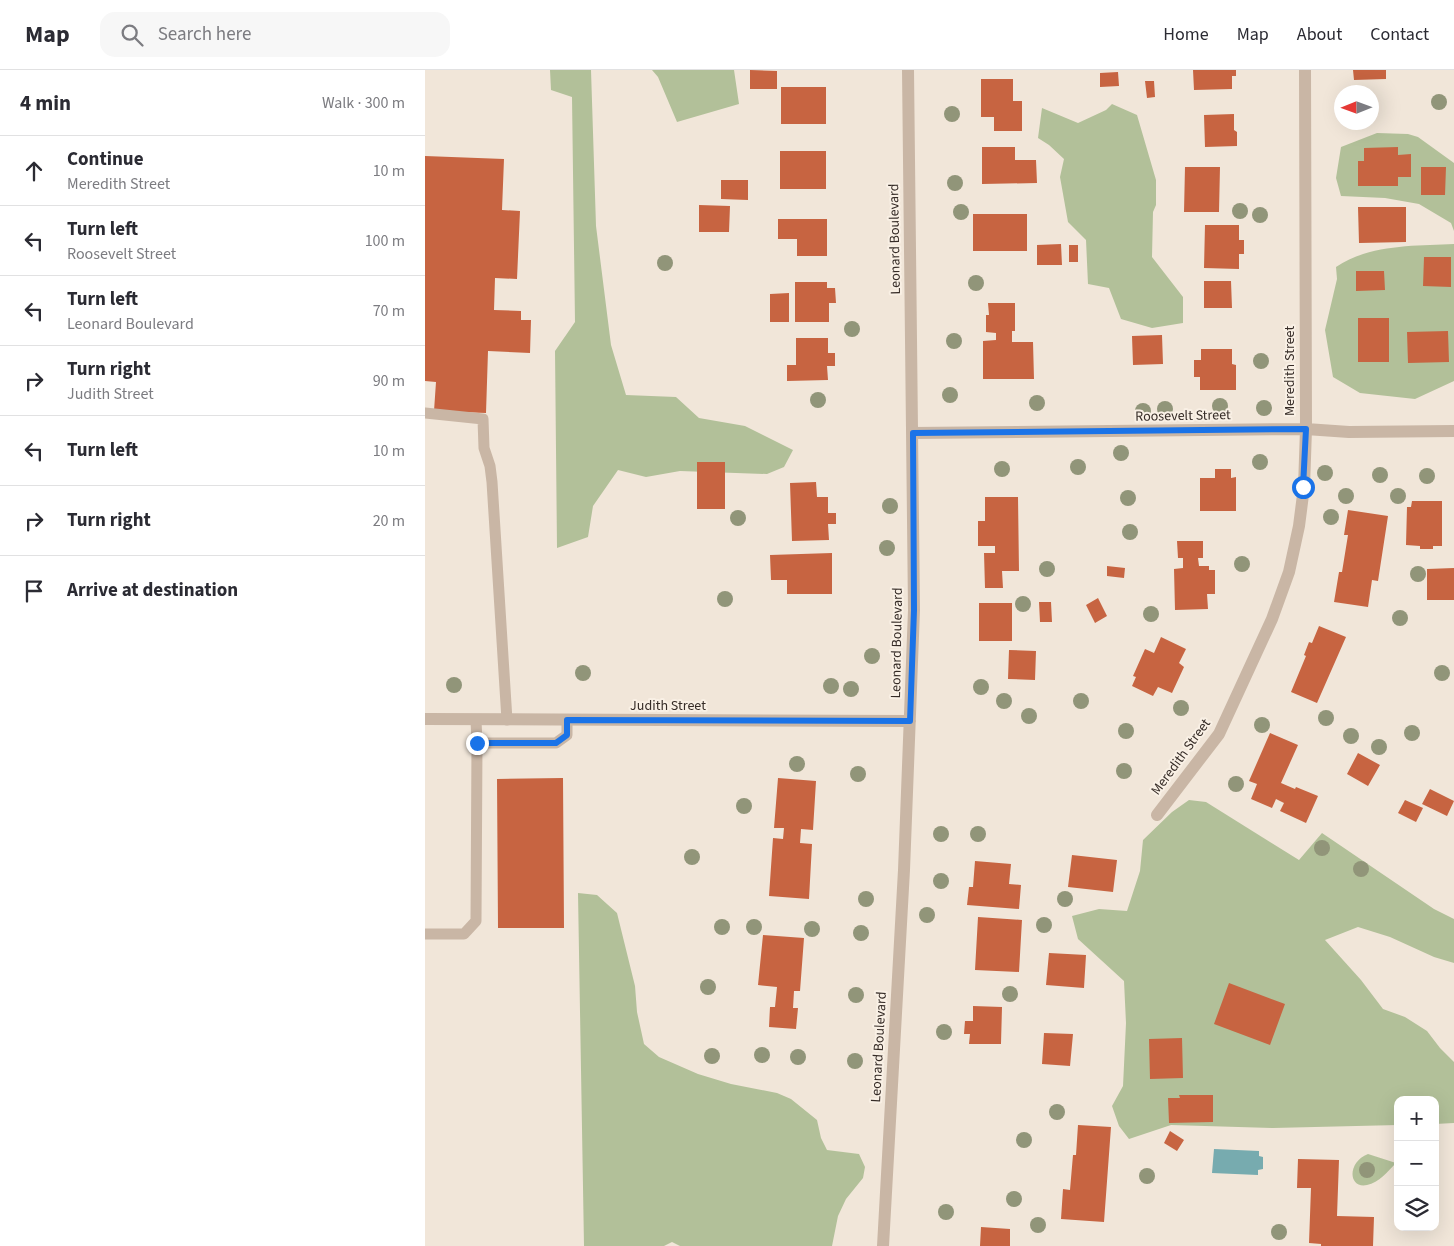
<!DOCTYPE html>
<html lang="en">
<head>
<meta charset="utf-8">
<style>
  body { margin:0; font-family:"Source Sans 3",sans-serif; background:#f7f7f7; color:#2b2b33 }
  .controls { position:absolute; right:15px; bottom:15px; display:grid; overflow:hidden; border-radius:10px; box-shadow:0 5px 20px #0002 }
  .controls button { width:45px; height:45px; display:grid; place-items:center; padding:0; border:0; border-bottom:1px solid #e1e1e2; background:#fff; color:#2b2b33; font:25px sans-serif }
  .compass { position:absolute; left:909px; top:15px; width:45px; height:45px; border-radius:50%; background:#fff; box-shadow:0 5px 20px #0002; rotate:269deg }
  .stop { position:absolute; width:15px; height:15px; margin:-11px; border:4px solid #1a73e8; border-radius:50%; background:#fff }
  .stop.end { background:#1a73e8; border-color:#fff; box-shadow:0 1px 5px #0008 }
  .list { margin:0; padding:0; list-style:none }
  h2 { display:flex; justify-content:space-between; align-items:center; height:65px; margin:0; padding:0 20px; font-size:21px }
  h2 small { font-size:16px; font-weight:400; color:#7c7c81 }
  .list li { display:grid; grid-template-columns:32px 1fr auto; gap:15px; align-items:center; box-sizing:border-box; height:70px; padding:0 20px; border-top:1px solid #e1e1e2 }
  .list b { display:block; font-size:19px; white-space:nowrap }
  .list p { margin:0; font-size:16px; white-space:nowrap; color:#7c7c81 }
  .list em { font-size:16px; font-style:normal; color:#7c7c81 }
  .icon { flex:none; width:28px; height:28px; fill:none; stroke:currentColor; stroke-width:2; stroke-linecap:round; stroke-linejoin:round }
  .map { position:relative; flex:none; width:1029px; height:1176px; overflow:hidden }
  header { display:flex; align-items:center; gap:30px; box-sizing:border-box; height:70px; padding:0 25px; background:#fff; border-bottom:1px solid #e1e1e2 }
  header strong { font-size:24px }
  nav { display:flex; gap:28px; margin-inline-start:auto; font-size:18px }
  .search { width:350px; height:45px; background:#f7f7f7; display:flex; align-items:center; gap:12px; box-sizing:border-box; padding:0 18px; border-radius:15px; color:#7c7c81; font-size:19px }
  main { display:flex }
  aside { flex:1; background:#fff }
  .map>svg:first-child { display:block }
  .green { fill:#b2c099 }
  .water { fill:#77abaf }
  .building { fill:#c76441 }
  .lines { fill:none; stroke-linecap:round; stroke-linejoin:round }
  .service { stroke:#c9b6a5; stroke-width:11 }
  .minor { stroke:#c9b6a5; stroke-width:12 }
  .tree { fill:#919579 }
  .route { stroke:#1a73e8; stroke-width:6 }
  .labels { text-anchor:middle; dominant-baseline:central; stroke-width:4; stroke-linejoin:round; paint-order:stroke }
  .street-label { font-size:14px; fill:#352b26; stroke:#f9f0e5 }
</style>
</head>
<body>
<header>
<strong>Map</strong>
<div class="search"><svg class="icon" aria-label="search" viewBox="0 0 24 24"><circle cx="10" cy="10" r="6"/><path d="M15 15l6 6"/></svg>Search here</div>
<nav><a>Home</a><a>Map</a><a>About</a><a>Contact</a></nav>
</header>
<main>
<aside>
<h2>4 min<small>Walk · 300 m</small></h2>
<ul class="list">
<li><svg class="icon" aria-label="ahead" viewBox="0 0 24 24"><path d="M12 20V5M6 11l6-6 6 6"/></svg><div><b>Continue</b><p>Meredith Street</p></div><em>10 m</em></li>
<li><svg class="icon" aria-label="left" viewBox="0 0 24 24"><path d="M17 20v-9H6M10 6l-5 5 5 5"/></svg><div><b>Turn left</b><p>Roosevelt Street</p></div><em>100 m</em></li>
<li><svg class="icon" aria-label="left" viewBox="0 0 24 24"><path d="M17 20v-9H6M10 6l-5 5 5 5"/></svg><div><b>Turn left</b><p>Leonard Boulevard</p></div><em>70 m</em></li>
<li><svg class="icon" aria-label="right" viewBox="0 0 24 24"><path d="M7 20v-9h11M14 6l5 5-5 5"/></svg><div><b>Turn right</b><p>Judith Street</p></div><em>90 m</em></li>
<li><svg class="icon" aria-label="left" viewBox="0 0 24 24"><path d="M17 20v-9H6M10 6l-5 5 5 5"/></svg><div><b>Turn left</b></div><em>10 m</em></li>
<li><svg class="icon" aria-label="right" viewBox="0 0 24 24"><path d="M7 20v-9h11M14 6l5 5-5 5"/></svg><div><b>Turn right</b></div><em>20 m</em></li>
<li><svg class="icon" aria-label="arrive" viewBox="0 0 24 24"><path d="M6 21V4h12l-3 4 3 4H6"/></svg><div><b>Arrive at destination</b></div></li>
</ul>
</aside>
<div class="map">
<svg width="1029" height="1176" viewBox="0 0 1029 1176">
  <rect width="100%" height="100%" fill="#f1e6d9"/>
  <path class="green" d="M125 0H166L171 156 186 275 201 325 251 327 274 348 320 356 368 380 359 397 342 404 255 401 221 407 193 400 168 436 163 467 132 478 130 281 150 252 147 27 126 20Z
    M227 0H309L314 34 252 52 233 7Z
    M687 34 712 45 731 110V135L728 142 727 187 758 227V253L727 258 696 249 684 218 663 214 661 170 643 152 635 107 639 89 624 75 613 68 617 38 653 53 681 40Z
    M952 63 983 64 993 67 1029 93V161L1026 153 994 134 960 128 916 126 911 108 916 77Z
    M1029 174V311L990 329 935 323 908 307 900 260 912 209 911 197C945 174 990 176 1029 174Z
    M764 730 781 732 874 790 897 763 1009 839 1029 849V893L1009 887 965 867 933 857 900 870 936 910 958 939 980 947 1002 961 1015 978 1029 992V1053L1010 1054V1030H973V1055L848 1058 746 1055 704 1069 694 1056 687 1036 698 1016 701 953 699 911 653 869 647 846 674 839 702 841 715 801 718 770 747 742Z
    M153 823 172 825 192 843 210 916 212 942 219 974 234 987 273 1004 306 1014 352 1023 366 1029 392 1050 396 1068 402 1080 434 1084 440 1097 438 1108 421 1129 413 1146 407 1176H255L247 1172 239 1176H159Z
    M943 1084 971 1093C963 1101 954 1113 942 1115 923 1119 922 1092 943 1084Z"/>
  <path class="water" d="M789 1079 834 1081V1086L838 1087V1099L833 1100V1105L787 1103Z"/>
  <path class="building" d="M325 0 352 1V19H325Z
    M768 0H811V6H807V19L769 20Z
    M928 0H961V9L929 10Z
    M693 2 694 16 675 17V3Z
    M556 9H588V31H597V61H569V47H556Z
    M720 11H729L730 27 722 28Z
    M356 17H401V54H356Z
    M809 44V60L812 62V76L780 77 779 45Z
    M557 77H590V90H611L612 113 557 114Z
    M973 77V85L986 84V107H973V116H933V91H939V78Z
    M355 81H401V119H355Z
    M0 86 79 89 77 140 95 141 92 209 70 208 69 240 96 241V250H106L105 283 63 281 61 343 9 341 11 312 0 311Z
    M760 97H795L794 142H759Z
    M996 97H1021L1020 125H996Z
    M296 110H323V130L296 129Z
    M274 135 305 136 304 162H274Z
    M933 137H981V172L934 173Z
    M548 144H602V181H548Z
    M353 149H402V186H372V169H353Z
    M780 155H814V170H819V184H814V199L779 198Z
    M636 174 637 195H612V175Z
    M644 175H653V192H644Z
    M999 187H1026V217L998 216Z
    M931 201H959L960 220 931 221Z
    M779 211H806L807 238H779Z
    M370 212H402V218H410L411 233H404V252H370Z
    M364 223V252H345V224Z
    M563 233H590V261H587V272H608L609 309H558V271L571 270V263L561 262V245H564Z
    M933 248H964V292H933Z
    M1023 261 1024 292 983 293 982 262Z
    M737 265 738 294 708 295 707 266Z
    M371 268H403V283H410V296H402L403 310 362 311V295H371Z
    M776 279H807V294L811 295V320H775V307H769V290H776Z
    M272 392H300V439H272Z
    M790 399H806V408L811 407V441H775V408H790Z
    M391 412 392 427H403V443H411V454H403L404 470 367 471 365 413Z
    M560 427H593L594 501H577L578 518H560L559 483H570V476H553V451H560Z
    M987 431H1017V476H1008V479H995V476L981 475 982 437H986Z
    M923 440 963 446 953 511 947 510 943 537 909 532 914 502H917L923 465H919Z
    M752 471H778V488H773L774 496H784V500H790V524H782L783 539 750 540 749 499 758 498V488H753Z
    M407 483V524H362V510H346L345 485Z
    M682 496 700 498 699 508 682 506Z
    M1029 498V530H1002V499Z
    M673 528 682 546 670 553 661 535Z
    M614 532H626L627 552H615Z
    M554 533H587V571H554Z
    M894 556 921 567 892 633 866 622 881 586 879 585 884 572 887 573Z
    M736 567 761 579 754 593 759 597 747 623 733 617 728 626 707 616 711 607 708 606 720 579 729 583Z
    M584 580 611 581 610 610 583 609Z
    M845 663 873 675 856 713 870 719 871 717 893 726 881 753 855 741 859 733 851 729 847 738 826 729 832 714 824 711Z
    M933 683 955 695 943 716 922 704Z
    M138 708 139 858H73L72 709Z
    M353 708 391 711 388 760 376 759 375 773 387 774 384 829 344 826 348 768 358 769 359 758H349Z
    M1005 719 1029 731 1022 746 997 734Z
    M980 730 998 738 991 752 973 743Z
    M647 785 692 790 688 822 643 817Z
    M550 791 586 794 584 814 596 815 594 839 542 835 544 817H548Z
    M553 847 597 850 594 902 550 900Z
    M338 865 379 868 375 921H369L368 938H373L371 959 344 957 345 937H350L352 917 333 915Z
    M624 883 661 885 659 918 621 915Z
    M804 913 860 934 845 975 789 954Z
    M548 936 577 937 576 974H544L545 964H539L540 951H548Z
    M619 963 648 964 645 996 617 994Z
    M757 968 758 1008 725 1009 724 969Z
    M754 1025H788V1052L744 1053 743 1028H755Z
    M653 1055 686 1057 679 1152 636 1149 638 1119 645 1120 648 1085H651Z
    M745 1061 759 1070 752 1081 739 1073Z
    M873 1089 914 1090 912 1146 949 1147 948 1176H896V1174L884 1173 886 1118H872Z
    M556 1157 585 1159V1176H555Z"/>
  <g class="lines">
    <path class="service" d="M0 343 58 349 59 378 65 396 67 412 82 650
      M51 650 52 673
      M0 864H39L51 851 52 673H131L142 665V650"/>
    <path class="minor" d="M488 363 881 359 924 362 1029 361
      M0 649 485 651
      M732 745 794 664 847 549 864 502 874 456 879 417 881 359 880 0
      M458 1176 479 800 489 540 483 0"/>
  </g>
  <g class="tree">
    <circle cx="1014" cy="32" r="8"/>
    <circle cx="527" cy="44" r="8"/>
    <circle cx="530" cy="113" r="8"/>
    <circle cx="815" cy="141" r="8"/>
    <circle cx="536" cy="142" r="8"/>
    <circle cx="835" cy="145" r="8"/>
    <circle cx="240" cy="193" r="8"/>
    <circle cx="551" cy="213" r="8"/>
    <circle cx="427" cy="259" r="8"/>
    <circle cx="529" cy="271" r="8"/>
    <circle cx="836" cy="291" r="8"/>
    <circle cx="525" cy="325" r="8"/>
    <circle cx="393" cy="330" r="8"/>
    <circle cx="612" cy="333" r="8"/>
    <circle cx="795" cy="336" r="8"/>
    <circle cx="839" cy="338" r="8"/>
    <circle cx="740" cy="339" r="8"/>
    <circle cx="718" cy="341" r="8"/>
    <circle cx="696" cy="383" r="8"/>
    <circle cx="835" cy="392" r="8"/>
    <circle cx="653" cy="397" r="8"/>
    <circle cx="577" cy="399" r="8"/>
    <circle cx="900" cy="403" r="8"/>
    <circle cx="955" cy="405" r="8"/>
    <circle cx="1002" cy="406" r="8"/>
    <circle cx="921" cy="426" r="8"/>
    <circle cx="973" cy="426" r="8"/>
    <circle cx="703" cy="428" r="8"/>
    <circle cx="465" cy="436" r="8"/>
    <circle cx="906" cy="447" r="8"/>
    <circle cx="313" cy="448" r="8"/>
    <circle cx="705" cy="462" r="8"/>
    <circle cx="462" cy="478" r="8"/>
    <circle cx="817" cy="494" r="8"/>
    <circle cx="622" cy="499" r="8"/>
    <circle cx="993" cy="504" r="8"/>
    <circle cx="300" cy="529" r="8"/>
    <circle cx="598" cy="534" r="8"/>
    <circle cx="726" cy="544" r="8"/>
    <circle cx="975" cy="548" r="8"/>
    <circle cx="447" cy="586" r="8"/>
    <circle cx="158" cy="603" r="8"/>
    <circle cx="1017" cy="603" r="8"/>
    <circle cx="29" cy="615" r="8"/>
    <circle cx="406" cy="616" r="8"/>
    <circle cx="556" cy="617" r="8"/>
    <circle cx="426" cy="619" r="8"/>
    <circle cx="579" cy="631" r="8"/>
    <circle cx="656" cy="631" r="8"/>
    <circle cx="756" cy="638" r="8"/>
    <circle cx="604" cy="646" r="8"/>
    <circle cx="901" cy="648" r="8"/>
    <circle cx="837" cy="655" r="8"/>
    <circle cx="701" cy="661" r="8"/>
    <circle cx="987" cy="663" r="8"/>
    <circle cx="926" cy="666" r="8"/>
    <circle cx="954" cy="677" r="8"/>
    <circle cx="372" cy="694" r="8"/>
    <circle cx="699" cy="701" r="8"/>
    <circle cx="433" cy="704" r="8"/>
    <circle cx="811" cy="714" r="8"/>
    <circle cx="319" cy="736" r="8"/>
    <circle cx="516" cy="764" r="8"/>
    <circle cx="553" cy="764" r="8"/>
    <circle cx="897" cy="778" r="8"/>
    <circle cx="267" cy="787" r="8"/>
    <circle cx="936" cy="799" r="8"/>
    <circle cx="516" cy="811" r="8"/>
    <circle cx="441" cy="829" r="8"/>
    <circle cx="640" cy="829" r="8"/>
    <circle cx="502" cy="845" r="8"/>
    <circle cx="619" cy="855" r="8"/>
    <circle cx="297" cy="857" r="8"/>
    <circle cx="329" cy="857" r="8"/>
    <circle cx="387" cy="859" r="8"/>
    <circle cx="436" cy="863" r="8"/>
    <circle cx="283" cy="917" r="8"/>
    <circle cx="585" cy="924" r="8"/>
    <circle cx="431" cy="925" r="8"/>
    <circle cx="519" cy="962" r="8"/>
    <circle cx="337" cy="985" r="8"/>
    <circle cx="287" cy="986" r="8"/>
    <circle cx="373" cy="987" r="8"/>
    <circle cx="430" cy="991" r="8"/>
    <circle cx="632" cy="1042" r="8"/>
    <circle cx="599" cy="1070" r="8"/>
    <circle cx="942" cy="1100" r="8"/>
    <circle cx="722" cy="1106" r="8"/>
    <circle cx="589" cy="1129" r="8"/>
    <circle cx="521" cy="1142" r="8"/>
    <circle cx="613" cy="1155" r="8"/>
    <circle cx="854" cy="1162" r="8"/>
  </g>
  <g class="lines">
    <path class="route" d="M52 673H131L142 665V650L485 651 489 540 488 363 881 359 878 417"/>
  </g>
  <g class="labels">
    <g class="street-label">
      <text transform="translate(470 169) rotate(-91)">Leonard Boulevard</text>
      <text transform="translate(865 301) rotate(-90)">Meredith Street</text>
      <text transform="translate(758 346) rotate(-1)">Roosevelt Street</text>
      <text transform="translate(472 573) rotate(-89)">Leonard Boulevard</text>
      <text x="243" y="636">Judith Street</text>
      <text transform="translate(756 687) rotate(-54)">Meredith Street</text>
      <text transform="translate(454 977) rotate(-87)">Leonard Boulevard</text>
    </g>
  </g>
</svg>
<div class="controls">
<button>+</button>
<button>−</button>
<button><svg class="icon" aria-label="layers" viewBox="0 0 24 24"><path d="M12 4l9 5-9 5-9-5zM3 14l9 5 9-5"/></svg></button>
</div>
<svg class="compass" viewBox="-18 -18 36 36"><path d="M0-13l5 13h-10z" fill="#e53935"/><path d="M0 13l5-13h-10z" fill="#7c7c81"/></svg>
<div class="stop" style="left:878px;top:417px"></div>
<div class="stop end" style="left:52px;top:673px"></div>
</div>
</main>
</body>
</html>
